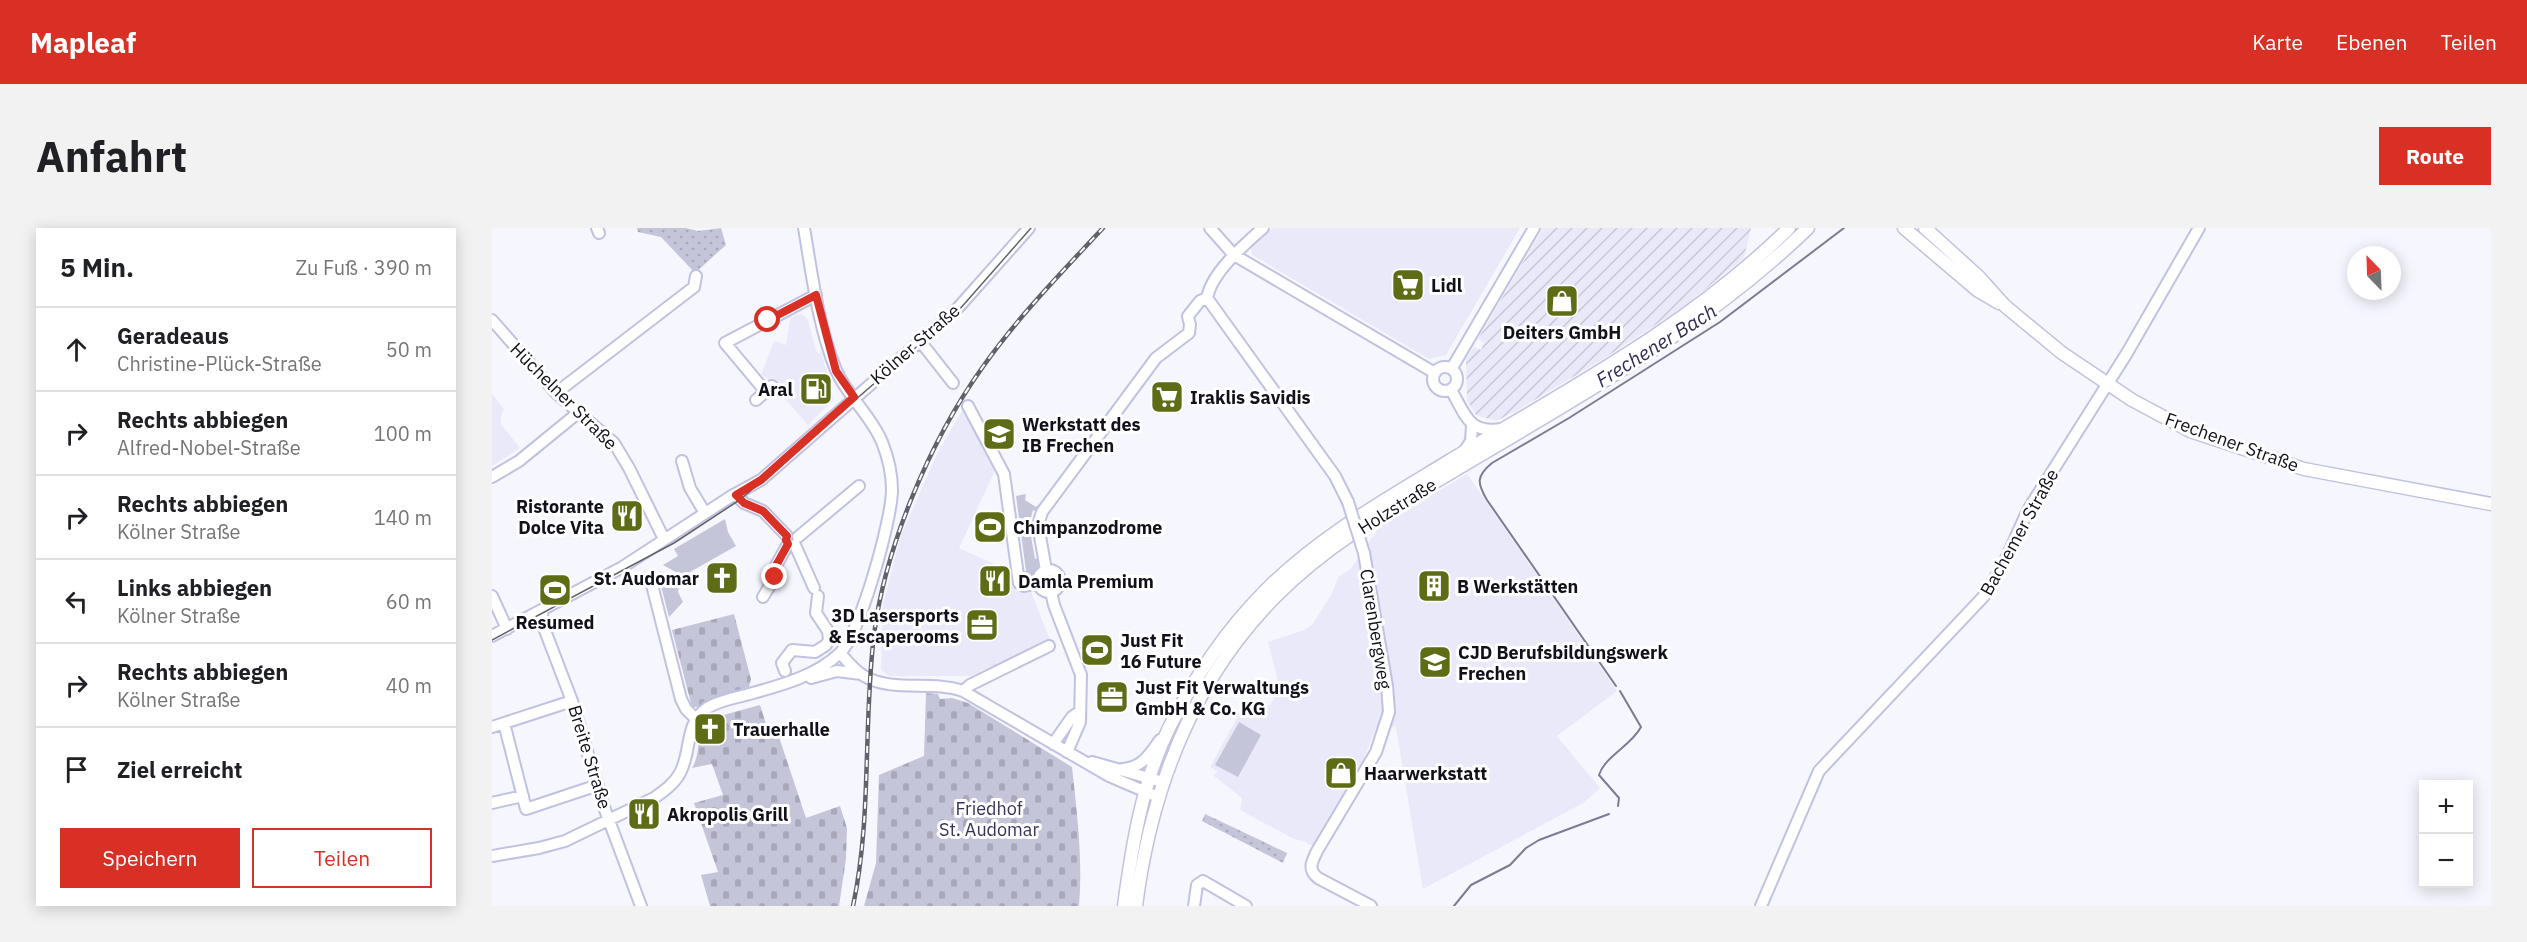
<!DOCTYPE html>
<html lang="de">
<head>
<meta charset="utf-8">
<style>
  body { margin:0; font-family:"IBM Plex Sans",sans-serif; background:#f2f2f2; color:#202124 }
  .controls { position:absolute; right:18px; bottom:18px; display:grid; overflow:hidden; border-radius:0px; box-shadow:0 3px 15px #0003 }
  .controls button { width:54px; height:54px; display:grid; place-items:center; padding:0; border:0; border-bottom:2px solid #e0e0e0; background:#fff; color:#202124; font:30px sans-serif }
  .compass { position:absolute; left:1855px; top:18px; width:54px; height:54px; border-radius:50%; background:#fff; box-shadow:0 3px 15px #0003; rotate:337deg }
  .stop { position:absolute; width:18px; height:18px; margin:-14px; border:4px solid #d93025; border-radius:50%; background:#fff }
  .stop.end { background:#d93025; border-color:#fff; box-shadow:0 2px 6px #0008 }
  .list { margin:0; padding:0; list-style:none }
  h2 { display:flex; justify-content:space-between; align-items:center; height:78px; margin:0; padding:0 24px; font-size:26px }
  h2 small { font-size:20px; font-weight:400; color:#757577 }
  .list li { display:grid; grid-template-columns:39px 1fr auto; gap:18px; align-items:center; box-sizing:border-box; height:84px; padding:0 24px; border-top:2px solid #e0e0e0 }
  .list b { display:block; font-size:22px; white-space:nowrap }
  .list p { margin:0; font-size:20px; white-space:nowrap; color:#757577 }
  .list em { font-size:20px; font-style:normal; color:#757577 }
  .actions { display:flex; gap:12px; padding:18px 24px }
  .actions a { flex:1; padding:14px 0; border:2px solid #d93025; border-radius:0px; text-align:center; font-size:21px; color:#d93025 }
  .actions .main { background:#d93025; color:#fff }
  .icon { flex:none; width:33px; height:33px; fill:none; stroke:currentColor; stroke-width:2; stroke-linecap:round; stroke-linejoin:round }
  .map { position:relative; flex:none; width:1999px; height:678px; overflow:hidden; border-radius:0px }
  header { display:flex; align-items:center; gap:36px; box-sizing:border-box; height:84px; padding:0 30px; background:#d93025; color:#fff }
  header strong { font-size:28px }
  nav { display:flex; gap:33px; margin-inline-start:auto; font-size:21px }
  .intro { display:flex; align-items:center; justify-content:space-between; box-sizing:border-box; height:144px; padding:0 36px }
  h1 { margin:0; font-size:42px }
  .button { padding:15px 27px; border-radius:0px; background:#d93025; color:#fff; font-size:21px; font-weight:700 }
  main { display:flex; gap:36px; padding:0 36px }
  aside { flex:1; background:#fff; border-radius:0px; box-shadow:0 3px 15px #0003 }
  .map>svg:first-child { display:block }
  .built { fill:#e9e9fa }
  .industrial { fill:url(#industrial-furrows) }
  .grass { fill:#c5c5da }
  .cemetery { fill:url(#cemetery-stones) }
  .park { fill:url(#park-dots) }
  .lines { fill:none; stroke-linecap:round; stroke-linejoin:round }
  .stream { stroke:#7b7b94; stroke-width:2 }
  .minor-casing { stroke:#c1c1e2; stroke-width:14 }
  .major-casing { stroke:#c1c1e2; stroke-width:15 }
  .minor { stroke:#fff; stroke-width:10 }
  .major { stroke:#fff; stroke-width:12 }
  .tram { stroke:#61616b; stroke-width:1.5 }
  .rail-casing { stroke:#61616b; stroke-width:4.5 }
  .rail { stroke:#fff; stroke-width:2; stroke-dasharray:7; stroke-linecap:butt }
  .minor-bridge-casing { stroke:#c1c1e2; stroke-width:14; stroke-linecap:butt }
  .minor-bridge { stroke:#fff; stroke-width:10 }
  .route { stroke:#d93025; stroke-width:8 }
  .labels { text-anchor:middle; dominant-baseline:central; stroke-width:6; stroke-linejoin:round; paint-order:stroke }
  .poi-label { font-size:18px; font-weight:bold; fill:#11111c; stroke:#fff; text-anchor:start }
  .street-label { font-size:18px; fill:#11111c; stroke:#fff }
  .park-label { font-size:18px; fill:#36325d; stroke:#fff }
  .water-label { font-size:20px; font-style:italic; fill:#302c56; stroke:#fff }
</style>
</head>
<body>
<header>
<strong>Mapleaf</strong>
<nav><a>Karte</a><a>Ebenen</a><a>Teilen</a></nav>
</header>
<div class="intro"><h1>Anfahrt</h1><a class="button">Route</a></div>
<main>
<aside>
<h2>5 Min.<small>Zu Fuß · 390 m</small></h2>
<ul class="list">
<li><svg class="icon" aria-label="ahead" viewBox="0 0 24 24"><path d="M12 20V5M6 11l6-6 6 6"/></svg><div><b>Geradeaus</b><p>Christine-Plück-Straße</p></div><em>50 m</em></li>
<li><svg class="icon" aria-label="right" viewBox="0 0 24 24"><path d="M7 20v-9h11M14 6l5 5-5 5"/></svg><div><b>Rechts abbiegen</b><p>Alfred-Nobel-Straße</p></div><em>100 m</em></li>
<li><svg class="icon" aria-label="right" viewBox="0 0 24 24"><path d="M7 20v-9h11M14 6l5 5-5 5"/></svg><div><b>Rechts abbiegen</b><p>Kölner Straße</p></div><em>140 m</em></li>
<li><svg class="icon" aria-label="left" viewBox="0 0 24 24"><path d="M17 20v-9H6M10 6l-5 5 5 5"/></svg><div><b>Links abbiegen</b><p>Kölner Straße</p></div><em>60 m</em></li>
<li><svg class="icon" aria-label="right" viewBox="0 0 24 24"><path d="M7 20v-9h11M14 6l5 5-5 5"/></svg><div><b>Rechts abbiegen</b><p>Kölner Straße</p></div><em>40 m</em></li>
<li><svg class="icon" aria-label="arrive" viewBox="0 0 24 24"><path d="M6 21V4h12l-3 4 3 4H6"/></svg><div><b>Ziel erreicht</b></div></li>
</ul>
<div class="actions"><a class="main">Speichern</a><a>Teilen</a></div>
</aside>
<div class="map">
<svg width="1999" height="678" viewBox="0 0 1999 678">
  <defs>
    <pattern id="industrial-furrows" width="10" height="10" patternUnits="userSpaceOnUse" patternTransform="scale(1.5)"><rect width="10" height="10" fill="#e9e9fa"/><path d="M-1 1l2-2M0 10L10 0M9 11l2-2" fill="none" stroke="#c7c7d6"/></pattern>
    <pattern id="cemetery-stones" width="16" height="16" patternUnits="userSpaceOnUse" patternTransform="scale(1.5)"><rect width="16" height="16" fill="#c5c5da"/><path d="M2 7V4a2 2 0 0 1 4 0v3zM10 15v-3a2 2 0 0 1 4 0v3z" fill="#a8a8ba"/></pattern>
    <pattern id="park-dots" width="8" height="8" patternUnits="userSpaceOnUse" patternTransform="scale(1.5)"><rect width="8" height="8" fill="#c5c5da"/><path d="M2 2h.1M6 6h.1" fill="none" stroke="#a8a8ba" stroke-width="1.8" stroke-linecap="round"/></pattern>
  </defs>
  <rect width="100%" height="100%" fill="#f6f6fe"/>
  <path class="built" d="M781 0H1028L954 127 937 131 760 27 759 20Z
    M310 86 316 92 324 123 327 126 329 123 341 167V172L316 197 274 149 269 147 282 113 294 117 298 91 303 87Z
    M0 166 12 181 9 187V196L28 220 0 238Z
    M472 179 505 238 467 320 520 344 538 361 558 412 500 441 498 439 478 448H397L389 442 391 376 409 307 445 226Z
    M975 246 1125 463 1065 508 1108 560 1093 574 931 661 904 499 884 500 870 535 820 618 812 613 802 611 748 582 750 570 722 548 725 543 718 539 746 488 778 477 788 461 776 414 812 402 820 397 840 365 846 349 858 342 888 298Z"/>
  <path class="industrial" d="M1051 0H1259L1252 30 1191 79 1111 131 1024 183 1004 193 984 187 975 172 974 131 982 119 989 122 992 115 986 111Z"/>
  <path class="grass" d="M534 266 533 272 544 279 547 276 549 278 545 284 541 282 537 297 543 331 548 330C548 339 541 354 530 351L528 344 534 343 524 268Z
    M233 291 236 304 244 318 191 348 171 337 186 328 182 321Z
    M168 343 188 352 186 364 191 374 177 389 169 358 165 356Z
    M747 494 769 507 746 549 723 537Z"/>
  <path class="cemetery" d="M242 386 259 451 257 459 225 468 205 479H200L180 402Z
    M434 465 446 466 448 471 460 470 476 475 580 539C585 585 591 631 587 678H372L384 635 387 547 432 528Z
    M268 477 276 502 284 500 314 590 348 578 355 600 354 631 347 678H218L209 647 226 644 202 575 231 567 220 536 200 540C210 524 203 507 213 492Z"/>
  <path class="park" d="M145 0H194L206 3 229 0 234 17 203 45 169 9 146 4Z
    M713 586 795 625 791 635 710 593Z"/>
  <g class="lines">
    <path class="stream" d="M1124 458 995 272C985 255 984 248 1000 235L1077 190 1228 94 1352 0
      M1126 578 1127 570 1107 547C1113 528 1139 518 1149 499L1128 463
      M962 678 979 657 1018 637 1034 620 1047 612 1117 586"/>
    <g class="minor-casing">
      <path id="minor" d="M105 0 107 5
        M718 0 742 27 943 145
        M771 0C752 17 720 44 715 70L843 248 856 274
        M0 92 64 165 122 215 137 240 172 311
        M697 93 696 88 708 73 715 70
        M428 113 461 155
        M941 151a12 12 0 1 1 24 0a12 12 0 1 1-24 0Z
        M960 140 1042 0
        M959 162C974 187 976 206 1010 201
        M274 164 233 115 324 67
        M64 165 202 59 204 48
        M264 172 280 158
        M476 178 512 246 527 355 532 358 546 355
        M972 224 979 213 980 197
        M190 233 198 260 213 285
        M0 249 27 233 87 184
        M244 267 252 275 271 283 295 308
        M306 309 367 258
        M303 317 322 360
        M872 325 895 458 897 484 884 524 825 623C820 634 815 641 826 650L879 678
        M546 353a11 11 0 1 1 22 0a11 11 0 1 1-22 0Z
        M554 342 546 297 550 284 664 130 697 105 698 96
        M159 353 189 471 194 481 204 491
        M559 364 562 377 589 447 588 494 575 524
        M0 368 15 401
        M271 369 283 349 281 343 296 316
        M51 382 49 392 80 473 112 579 149 678
        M0 408 129 340 238 269 269 252 465 81 537 0
        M348 425C355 433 363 443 372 448 401 465 440 452 471 463L617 548 666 569
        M293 443 290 435 300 422 323 424 334 417 337 412 336 403 324 385 326 368
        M319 450 345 443 369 446
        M471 463 478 457 557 418
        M12 495 34 581 106 557
        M0 499 80 473
        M561 516 580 489 587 484
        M600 534 671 554
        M631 541C651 539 657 527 668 512
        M0 575 31 568
        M0 628 47 620 73 613 162 570C172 563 182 556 188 545 200 523 192 496 215 480 226 473 241 470 254 467 286 458 323 449 348 425 368 406 400 291 400 262 400 246 396 229 390 214 379 187 355 168 344 142 326 98 320 46 312 0
        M702 678 705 657 711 653 754 678
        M1269 678 1327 543 1493 367 1513 333 1536 282 1635 125 1707 0"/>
    </g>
    <g class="major-casing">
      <path id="major" d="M1412 0 1485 62 1507 75
        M1433 0 1487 49 1513 78 1570 125 1640 172 1698 203 1812 241 1999 276
        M632 678C640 618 650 555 677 500 702 450 735 401 774 362 828 308 893 272 957 233 1074 163 1199 97 1297 0
        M644 678C659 561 699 454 783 369 838 313 908 275 975 235 1095 164 1216 97 1316 0"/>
    </g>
    <use href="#minor" class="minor"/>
    <use href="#major" class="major"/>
    <path class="tram" d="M0 412 182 315 249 271 467 82 539 0"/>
    <g class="rail-casing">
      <path id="rail" d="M361 678C380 589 371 498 382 407 393 319 438 213 490 140 525 90 569 45 611 0"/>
    </g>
    <use href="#rail" class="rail"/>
    <g class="minor-bridge-casing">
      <path id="minor-bridge" d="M856 274 872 325"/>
    </g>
    <use href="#minor-bridge" class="minor-bridge"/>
  </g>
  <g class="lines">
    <path class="route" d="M276 92 324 67 344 143 362 169 269 252 244 267 252 275 271 283 295 308 294 312 296 316 281 343 283 349"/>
  </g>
  <defs>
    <g id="supermarket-square" transform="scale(1.725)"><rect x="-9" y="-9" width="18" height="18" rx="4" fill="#5e6c16" stroke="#fff"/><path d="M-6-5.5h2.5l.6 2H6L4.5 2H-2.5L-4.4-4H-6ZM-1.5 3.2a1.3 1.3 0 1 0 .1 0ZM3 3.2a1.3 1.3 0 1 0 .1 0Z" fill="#fff"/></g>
    <g id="shop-square" transform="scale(1.725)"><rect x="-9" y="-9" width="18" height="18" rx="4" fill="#5e6c16" stroke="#fff"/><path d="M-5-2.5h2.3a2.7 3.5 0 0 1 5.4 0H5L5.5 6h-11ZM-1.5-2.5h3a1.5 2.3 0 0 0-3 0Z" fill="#fff"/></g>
    <g id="fuel-square" transform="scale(1.725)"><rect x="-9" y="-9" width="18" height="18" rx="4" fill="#5e6c16" stroke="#fff"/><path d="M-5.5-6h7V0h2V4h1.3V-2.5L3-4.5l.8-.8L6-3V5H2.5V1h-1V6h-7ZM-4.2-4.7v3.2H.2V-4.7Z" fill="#fff"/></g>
    <g id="school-square" transform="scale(1.725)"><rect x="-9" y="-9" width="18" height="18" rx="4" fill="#5e6c16" stroke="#fff"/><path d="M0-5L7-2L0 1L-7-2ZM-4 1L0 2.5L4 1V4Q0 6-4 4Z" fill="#fff"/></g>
    <g id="restaurant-square" transform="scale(1.725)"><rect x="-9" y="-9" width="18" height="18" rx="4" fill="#5e6c16" stroke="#fff"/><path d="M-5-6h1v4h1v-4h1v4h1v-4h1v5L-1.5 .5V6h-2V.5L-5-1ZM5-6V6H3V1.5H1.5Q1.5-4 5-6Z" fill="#fff"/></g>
    <g id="stadium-square" transform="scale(1.725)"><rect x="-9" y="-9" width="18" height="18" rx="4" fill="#5e6c16" stroke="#fff"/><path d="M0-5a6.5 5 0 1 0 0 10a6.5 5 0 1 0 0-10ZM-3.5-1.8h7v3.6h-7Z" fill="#fff"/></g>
    <g id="church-square" transform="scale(1.725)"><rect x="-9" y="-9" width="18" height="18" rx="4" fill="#5e6c16" stroke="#fff"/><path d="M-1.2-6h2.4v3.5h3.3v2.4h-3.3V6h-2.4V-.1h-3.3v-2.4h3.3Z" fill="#fff"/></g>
    <g id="building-square" transform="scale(1.725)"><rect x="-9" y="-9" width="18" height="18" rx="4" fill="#5e6c16" stroke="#fff"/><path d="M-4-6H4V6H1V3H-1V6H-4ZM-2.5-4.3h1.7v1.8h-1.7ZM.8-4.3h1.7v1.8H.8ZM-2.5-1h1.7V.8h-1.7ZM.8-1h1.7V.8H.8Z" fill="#fff"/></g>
    <g id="office-square" transform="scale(1.725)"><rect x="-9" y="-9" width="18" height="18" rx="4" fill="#5e6c16" stroke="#fff"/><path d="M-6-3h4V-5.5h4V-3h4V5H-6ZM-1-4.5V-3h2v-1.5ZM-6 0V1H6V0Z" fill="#fff"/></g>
  </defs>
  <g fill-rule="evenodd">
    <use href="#supermarket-square" x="916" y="57"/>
    <use href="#shop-square" x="1070" y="73"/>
    <use href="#fuel-square" x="324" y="161"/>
    <use href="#supermarket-square" x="675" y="169"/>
    <use href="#school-square" x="507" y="206"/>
    <use href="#restaurant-square" x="135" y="288"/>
    <use href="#stadium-square" x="498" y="299"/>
    <use href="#church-square" x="230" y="350"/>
    <use href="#restaurant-square" x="503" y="353"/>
    <use href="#building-square" x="942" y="358"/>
    <use href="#stadium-square" x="63" y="362"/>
    <use href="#office-square" x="490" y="397"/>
    <use href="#stadium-square" x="605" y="422"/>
    <use href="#school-square" x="943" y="434"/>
    <use href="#office-square" x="620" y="469"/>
    <use href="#church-square" x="218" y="501"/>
    <use href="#shop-square" x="849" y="545"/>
    <use href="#restaurant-square" x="152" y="586"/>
  </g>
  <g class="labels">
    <g class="poi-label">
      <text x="939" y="57">Lidl</text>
      <text x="1070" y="104" text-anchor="middle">Deiters GmbH</text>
      <text x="301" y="161" text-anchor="end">Aral</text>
      <text x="698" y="169">Iraklis Savidis</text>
      <text x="530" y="196">Werkstatt des<tspan x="530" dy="21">IB Frechen</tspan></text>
      <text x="112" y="278" text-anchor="end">Ristorante<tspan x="112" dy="21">Dolce Vita</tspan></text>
      <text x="521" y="299">Chimpanzodrome</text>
      <text x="207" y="350" text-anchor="end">St. Audomar</text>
      <text x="526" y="353">Damla Premium</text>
      <text x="965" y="358">B Werkstätten</text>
      <text x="467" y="387" text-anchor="end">3D Lasersports<tspan x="467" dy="21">&amp; Escaperooms</tspan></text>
      <text x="63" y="394" text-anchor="middle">Resumed</text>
      <text x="628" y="412">Just Fit<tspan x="628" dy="21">16 Future</tspan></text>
      <text x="966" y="424">CJD Berufsbildungswerk<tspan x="966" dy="21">Frechen</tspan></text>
      <text x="643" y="459">Just Fit Verwaltungs<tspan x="643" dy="21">GmbH &amp; Co. KG</tspan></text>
      <text x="241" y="501">Trauerhalle</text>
      <text x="872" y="545">Haarwerkstatt</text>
      <text x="175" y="586">Akropolis Grill</text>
    </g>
    <g class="street-label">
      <text transform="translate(423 116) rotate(-41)">Kölner Straße</text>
      <text transform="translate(72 168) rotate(45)">Hüchelner Straße</text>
      <text transform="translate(1740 214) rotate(20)">Frechener Straße</text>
      <text transform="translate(905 278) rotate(-32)">Holzstraße</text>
      <text transform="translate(1527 304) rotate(-61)">Bachemer Straße</text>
      <text transform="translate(884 401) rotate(81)">Clarenbergweg</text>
      <text transform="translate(98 529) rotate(73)">Breite Straße</text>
    </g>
    <g class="park-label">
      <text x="497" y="580">Friedhof<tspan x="497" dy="21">St. Audomar</tspan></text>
    </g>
    <g class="water-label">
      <text transform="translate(1164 117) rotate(-32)">Frechener Bach</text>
    </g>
  </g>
</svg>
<div class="controls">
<button>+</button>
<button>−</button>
</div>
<svg class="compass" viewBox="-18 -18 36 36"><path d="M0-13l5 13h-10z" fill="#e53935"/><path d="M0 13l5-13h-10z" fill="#757577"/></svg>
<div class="stop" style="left:276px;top:92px"></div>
<div class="stop end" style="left:283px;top:349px"></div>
</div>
</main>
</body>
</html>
